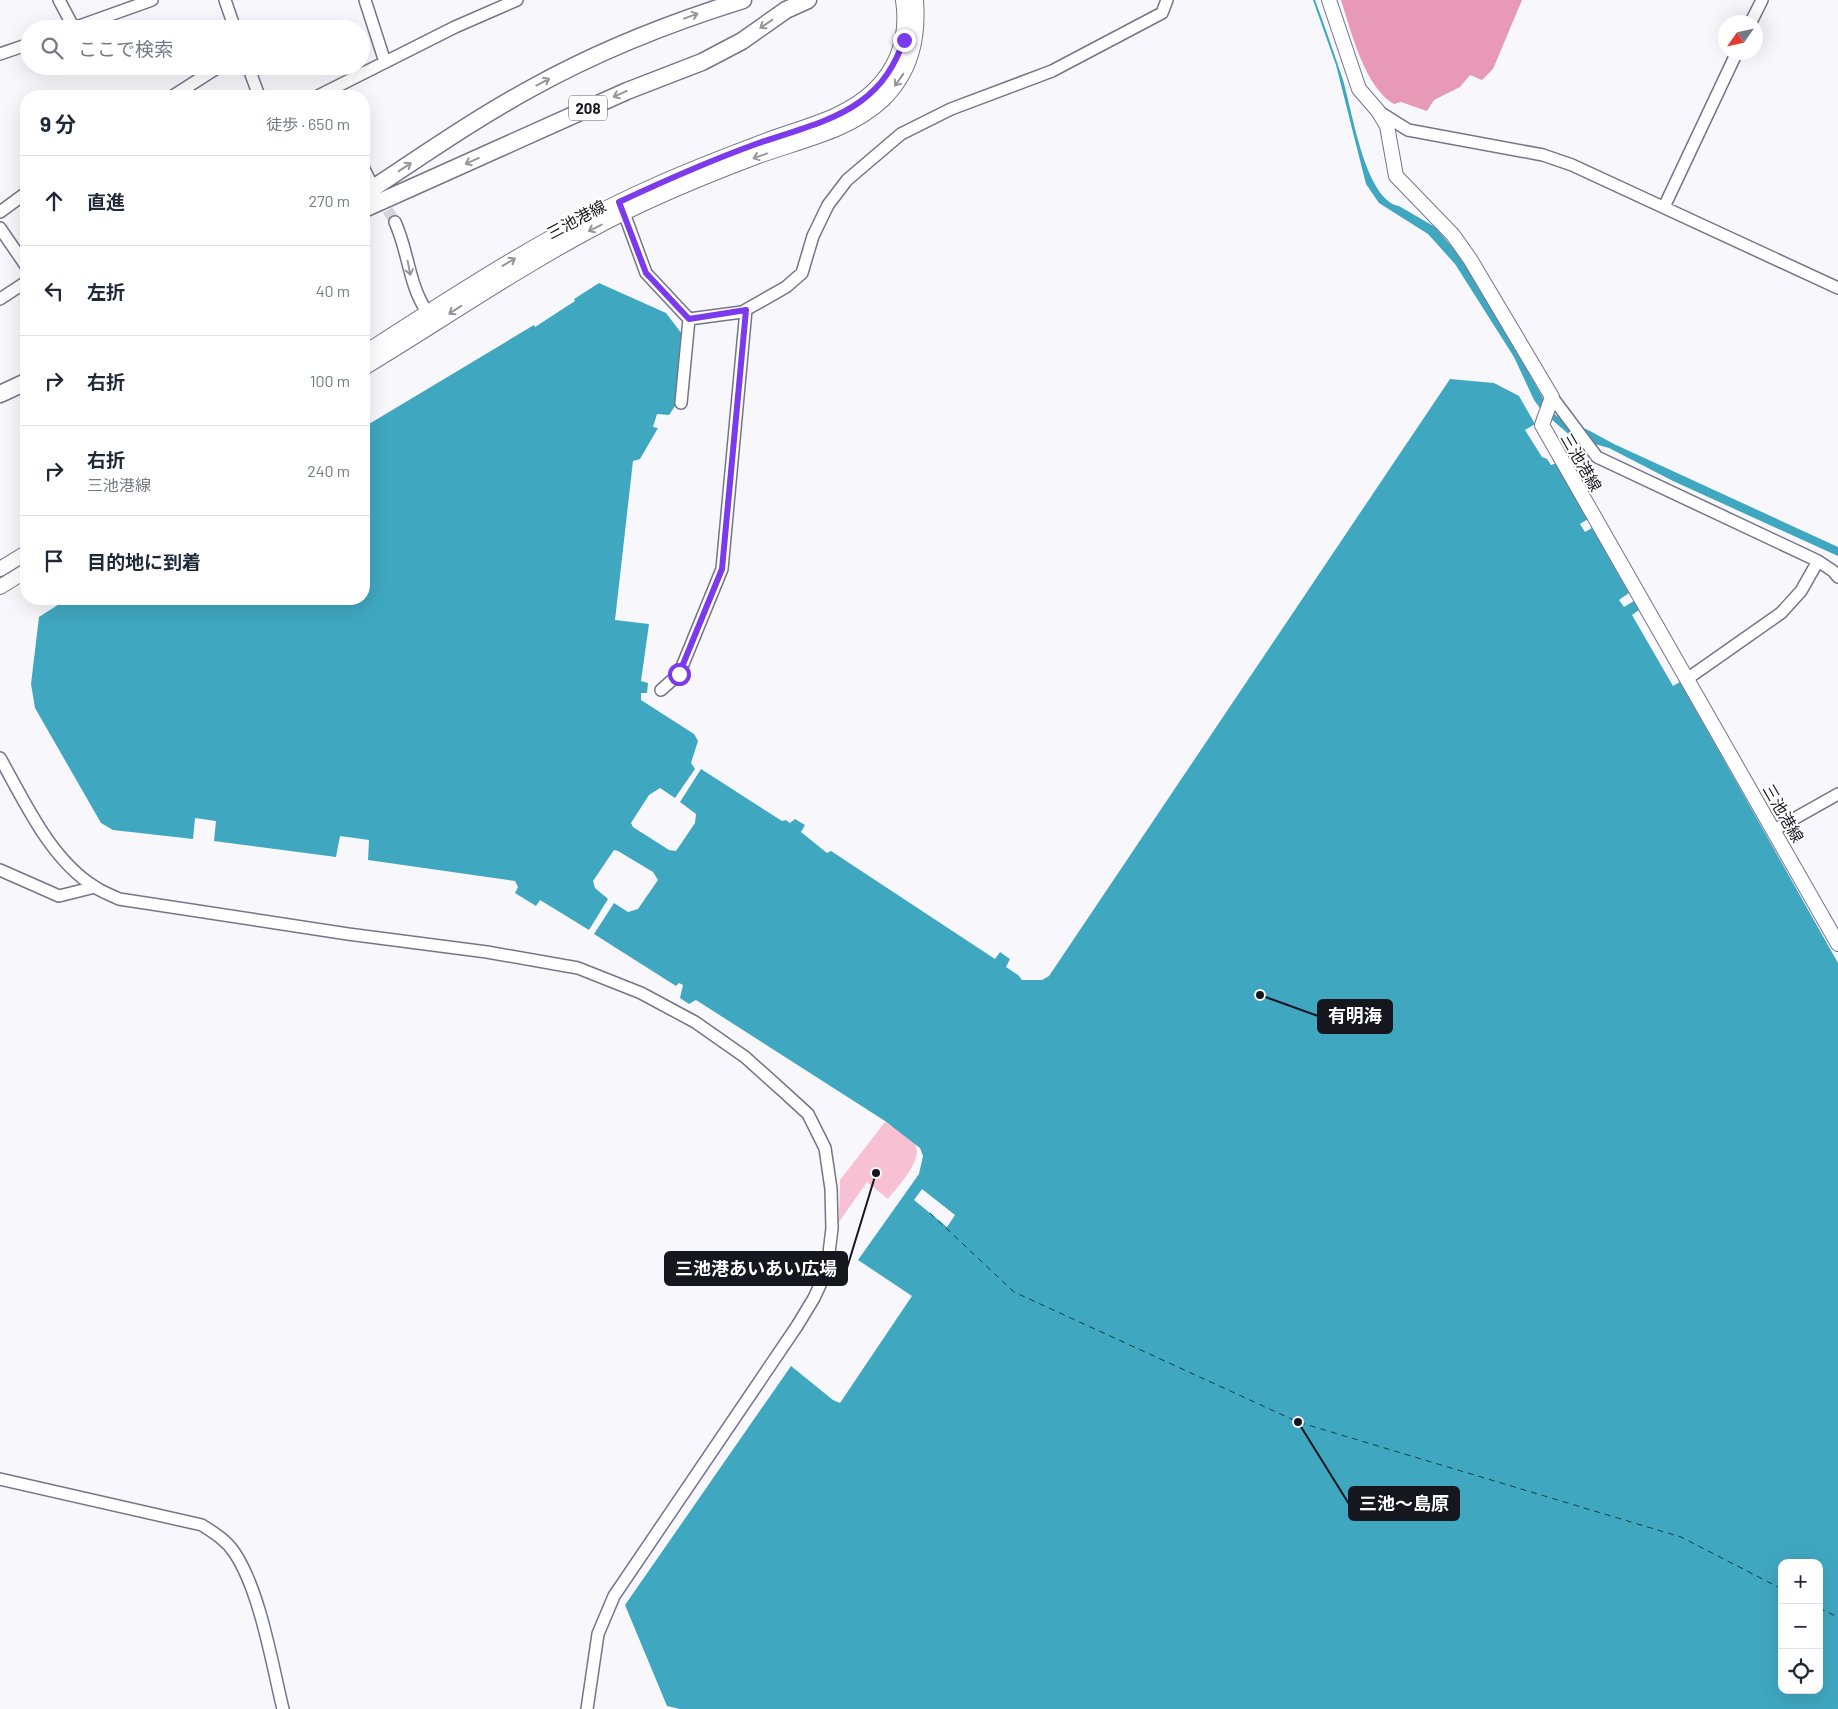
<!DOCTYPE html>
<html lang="ja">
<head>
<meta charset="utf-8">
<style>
  body { margin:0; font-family:Barlow,"Noto Sans JP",sans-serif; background:#f6f6f7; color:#1f2937 }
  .controls { position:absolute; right:15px; bottom:15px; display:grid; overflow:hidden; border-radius:10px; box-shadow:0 5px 20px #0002 }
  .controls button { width:45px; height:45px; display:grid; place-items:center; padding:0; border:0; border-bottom:1px solid #e0e1e3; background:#fff; color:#1f2937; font:25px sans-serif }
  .compass { position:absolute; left:1718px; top:15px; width:45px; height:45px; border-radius:50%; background:#fff; box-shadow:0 5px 20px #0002; rotate:236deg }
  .stop { position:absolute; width:15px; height:15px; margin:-11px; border:4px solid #7c3aed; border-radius:50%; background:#fff }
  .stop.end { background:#7c3aed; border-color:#fff; box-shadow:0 1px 5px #0008 }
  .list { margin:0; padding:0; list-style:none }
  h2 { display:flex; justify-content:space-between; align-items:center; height:65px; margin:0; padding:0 20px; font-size:21px }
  h2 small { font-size:16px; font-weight:400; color:#747a83 }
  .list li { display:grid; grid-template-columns:32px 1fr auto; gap:15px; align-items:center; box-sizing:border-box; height:90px; padding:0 20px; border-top:1px solid #e0e1e3 }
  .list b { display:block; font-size:19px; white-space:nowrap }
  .list p { margin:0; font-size:16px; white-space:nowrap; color:#747a83 }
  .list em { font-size:16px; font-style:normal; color:#747a83 }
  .icon { flex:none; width:28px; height:28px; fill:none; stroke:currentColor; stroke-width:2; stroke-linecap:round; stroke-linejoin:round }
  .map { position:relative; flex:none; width:1838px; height:1709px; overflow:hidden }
  .search { position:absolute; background:#fff; box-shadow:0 5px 20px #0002; left:20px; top:20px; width:350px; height:55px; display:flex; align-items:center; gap:12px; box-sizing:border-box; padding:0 18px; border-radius:28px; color:#747a83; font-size:19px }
  .panel { position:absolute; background:#fff; box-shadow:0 5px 20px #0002; left:20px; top:90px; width:350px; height:515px; border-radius:20px }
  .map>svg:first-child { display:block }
  .green { fill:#f7c1d3 }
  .forest { fill:#e899b5 }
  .water { fill:#40a7c0; fill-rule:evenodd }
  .pier { fill:#f7f7fc }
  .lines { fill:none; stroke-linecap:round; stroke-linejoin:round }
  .ferry { stroke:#103e49; stroke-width:1; stroke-dasharray:6 5; stroke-linecap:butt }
  .minor-tunnel { stroke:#d5d5db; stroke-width:11; stroke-dasharray:11 5.5; stroke-linecap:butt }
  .minor-casing { stroke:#75758a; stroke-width:14 }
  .major-casing { stroke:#75758a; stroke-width:16 }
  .highway-casing { stroke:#75758a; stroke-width:19 }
  .minor { stroke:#fff; stroke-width:11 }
  .major { stroke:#fff; stroke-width:14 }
  .highway { stroke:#fff; stroke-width:16 }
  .oneway { stroke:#96969a }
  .route { stroke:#7c3aed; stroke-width:6 }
  .labels { text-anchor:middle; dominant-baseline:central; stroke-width:4; stroke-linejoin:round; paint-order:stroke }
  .shield { fill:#fff; stroke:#5c5c62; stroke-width:1 }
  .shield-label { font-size:15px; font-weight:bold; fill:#16161e }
  .street-label { font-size:16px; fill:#16161e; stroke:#fff }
  .leader { fill:none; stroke:#16161e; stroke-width:2 }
  .callout-dot { fill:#16161e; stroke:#fff; stroke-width:2 }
  .callout { fill:#16161e; stroke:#16161e; stroke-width:2 }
  .callout-label { font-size:18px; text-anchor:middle; font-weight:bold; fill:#fff }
</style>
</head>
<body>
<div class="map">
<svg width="1838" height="1709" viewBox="0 0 1838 1709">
  <rect width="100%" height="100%" fill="#f7f7fc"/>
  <path class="green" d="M885 1122C894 1128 907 1134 914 1142 926 1158 897 1187 888 1199L867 1182 839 1222 840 1180Z"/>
  <path class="forest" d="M1341 0H1522L1493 69 1482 80 1470 75 1460 87 1434 100 1427 111 1401 102 1394 104C1365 88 1351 31 1341 0Z"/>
  <path class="water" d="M1313 0H1315C1325 27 1334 53 1343 80 1352 109 1365 200 1399 206L1435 227 1465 262 1542 396C1547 418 1572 422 1590 431 1598 435 1606 440 1614 444L1838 547V556L1673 481 1609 448 1573 438 1542 411 1534 400 1514 357 1455 264 1428 234 1379 203 1366 184 1336 65Z
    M599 283 666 313 682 334 675 406 669 415 657 414 653 427 658 428 640 459 633 461 615 620 649 624 641 681 648 683 647 693H641V700L694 734 698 741 691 763 695 769 675 798 660 788 649 795 631 823 633 827 669 850 676 851 695 823 696 814 680 802 701 769 782 821 786 820 790 823 795 819 805 825 801 832 827 853 831 851 995 959 1000 952 1010 959 1006 967 1018 975 1022 980H1042L1049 976 1450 379 1494 383 1519 396 1535 424 1525 430 1542 457 1547 459 1551 465 1560 462 1588 519 1580 524 1585 532 1592 528 1629 593 1619 600 1624 607 1634 601 1639 610 1632 615 1673 686 1680 682 1838 963V1709H680L667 1706 625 1605 791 1366 833 1400 840 1403 912 1296 858 1260 919 1174 923 1156 920 1148 885 1121 696 1000 689 1004 680 998 683 985 679 983 676 986 594 934 614 903 628 912 638 909 658 880 653 872 618 851 614 850 593 881 595 888 608 899 589 930 540 900 536 906 515 893 518 887 515 881 368 860 369 840 340 836 336 857 214 841 216 821 195 818 193 839 113 830 101 823 35 708 31 684 39 617 64 601 67 605 77 599H364V427L534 325 535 327 575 301 574 299ZM1782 1563H1819V1690H1782Z"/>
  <path class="pier" d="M922 1189 955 1215 947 1227 914 1200Z"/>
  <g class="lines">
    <path class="ferry" d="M930 1213 1014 1292 1298 1422 1681 1537 1782 1589
      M1819 1608 1838 1617"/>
    <path class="minor-tunnel" d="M379 196 395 222"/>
    <g class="minor-casing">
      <path id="minor" d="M59 0 74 28
        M225 0 235 29
        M365 0 385 62
        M1751 22 1762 0
        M71 29 152 0
        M0 54 29 44
        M248 66 259 96
        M173 96 220 66
        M318 96 455 27 517 0
        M1381 113 1408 130 1543 155 1572 165 1838 288
        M364 169 369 179
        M621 205 646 273 689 319
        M1664 207 1737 52
        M0 212 26 193
        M395 222C409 253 408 283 427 312
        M0 228 26 266
        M0 299 26 282
        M689 319 742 312 786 287 802 273 813 236 828 205 847 180 901 134 951 109 1052 71 1162 13 1167 0
        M1552 397 1597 457 1818 561 1833 571 1838 577
        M681 403 689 319
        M1687 679 1781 613 1801 591 1818 561
        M661 690 679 674 722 569 746 310
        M0 758C25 802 50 859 95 887 102 892 111 895 119 899L348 934 487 952 578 968 641 993 695 1022 745 1057 784 1092 808 1114 825 1148 831 1189 832 1228 827 1270 814 1298 797 1326 614 1596 598 1634 587 1709
        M1774 830 1838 794
        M0 870 59 896 95 887
        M0 1479 202 1525C214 1533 226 1540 234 1552 260 1590 272 1664 283 1709"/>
    </g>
    <g class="major-casing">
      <path id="major" d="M1329 0 1359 89 1378 111 1387 126 1396 176 1453 235 1470 259 1552 397 1542 425 1838 944
        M364 353C457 293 550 232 651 187 690 169 730 154 770 139 806 126 847 117 875 89 900 64 908 34 903 0
        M364 368C450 316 533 258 624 213 667 192 711 174 756 157 799 141 849 132 883 100 911 72 919 39 916 0
        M0 569 26 553
        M0 587 26 571"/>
    </g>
    <g class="highway-casing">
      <path id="highway" d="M364 194C419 158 473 120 530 89 598 51 669 23 743 0
        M364 209 627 91 702 62 742 41 786 10 808 0
        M0 394 26 382"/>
    </g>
    <use href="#minor" class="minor"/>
    <use href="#major" class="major"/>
    <use href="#highway" class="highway"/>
  </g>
  <defs><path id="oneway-shaft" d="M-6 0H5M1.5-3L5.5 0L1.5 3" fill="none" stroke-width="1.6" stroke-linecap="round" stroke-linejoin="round" transform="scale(1.25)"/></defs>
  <g class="oneway">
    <use href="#oneway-shaft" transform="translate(691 16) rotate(-20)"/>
    <use href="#oneway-shaft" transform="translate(766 24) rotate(146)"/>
    <use href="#oneway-shaft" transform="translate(899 80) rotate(125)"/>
    <use href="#oneway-shaft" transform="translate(543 82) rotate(-28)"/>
    <use href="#oneway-shaft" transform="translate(620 94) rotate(156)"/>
    <use href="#oneway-shaft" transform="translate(760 156) rotate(160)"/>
    <use href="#oneway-shaft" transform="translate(472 161) rotate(156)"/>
    <use href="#oneway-shaft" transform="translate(405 167) rotate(-33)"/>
    <use href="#oneway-shaft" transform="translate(595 228) rotate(153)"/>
    <use href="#oneway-shaft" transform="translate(509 262) rotate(-31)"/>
    <use href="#oneway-shaft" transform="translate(409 268) rotate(79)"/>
    <use href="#oneway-shaft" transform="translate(455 310) rotate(147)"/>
  </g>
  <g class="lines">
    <path class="route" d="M679 674 722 569 746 310 689 319 646 273 619 202C664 181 709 161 756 144 790 132 831 123 861 101 883 85 895 65 904 40"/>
  </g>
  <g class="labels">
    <rect class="shield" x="569" y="95.5" width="38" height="25" rx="4"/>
    <g class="shield-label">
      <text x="588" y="108">208</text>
    </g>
    <g class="street-label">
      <text transform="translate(576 219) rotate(-28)">三池港線</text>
      <text transform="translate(1582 462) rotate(60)">三池港線</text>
      <text transform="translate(1784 813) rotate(60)">三池港線</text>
    </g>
  </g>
  <path class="leader" d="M1260 995L1318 1016M876 1173L847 1268M1298 1422L1349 1504"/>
  <g class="callout-dot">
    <circle cx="1260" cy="995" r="5"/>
    <circle cx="876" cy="1173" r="5"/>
    <circle cx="1298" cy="1422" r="5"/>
  </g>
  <g class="callout">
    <rect x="1318" y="1000" width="74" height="33" rx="5"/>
    <rect x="665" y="1252" width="182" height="33" rx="5"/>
    <rect x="1349" y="1487" width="110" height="33" rx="5"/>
  </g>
  <g class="callout-label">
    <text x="1355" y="1022">有明海</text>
    <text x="756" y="1275">三池港あいあい広場</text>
    <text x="1404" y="1510">三池～島原</text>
  </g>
</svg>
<div class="controls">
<button>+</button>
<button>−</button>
<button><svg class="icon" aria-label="locate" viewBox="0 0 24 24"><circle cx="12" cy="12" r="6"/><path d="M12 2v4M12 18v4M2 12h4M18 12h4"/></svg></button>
</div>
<svg class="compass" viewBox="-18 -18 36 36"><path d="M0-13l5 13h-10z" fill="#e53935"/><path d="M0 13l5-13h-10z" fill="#747a83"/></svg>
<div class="stop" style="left:679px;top:674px"></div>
<div class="stop end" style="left:904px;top:40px"></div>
<div class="search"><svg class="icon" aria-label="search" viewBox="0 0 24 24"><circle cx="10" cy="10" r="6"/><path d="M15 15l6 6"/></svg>ここで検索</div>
<section class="panel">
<h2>9 分<small>徒歩 · 650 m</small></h2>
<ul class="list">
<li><svg class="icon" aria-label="ahead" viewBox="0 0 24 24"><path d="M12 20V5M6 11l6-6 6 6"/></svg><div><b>直進</b></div><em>270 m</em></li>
<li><svg class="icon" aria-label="left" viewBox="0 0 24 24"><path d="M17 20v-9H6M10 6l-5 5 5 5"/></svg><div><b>左折</b></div><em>40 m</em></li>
<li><svg class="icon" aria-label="right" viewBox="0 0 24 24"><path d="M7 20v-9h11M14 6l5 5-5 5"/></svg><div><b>右折</b></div><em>100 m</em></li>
<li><svg class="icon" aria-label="right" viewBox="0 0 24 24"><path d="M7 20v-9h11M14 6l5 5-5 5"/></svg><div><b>右折</b><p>三池港線</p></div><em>240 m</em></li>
<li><svg class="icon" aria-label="arrive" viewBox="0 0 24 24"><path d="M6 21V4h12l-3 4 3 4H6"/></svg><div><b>目的地に到着</b></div></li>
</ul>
</section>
</div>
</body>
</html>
